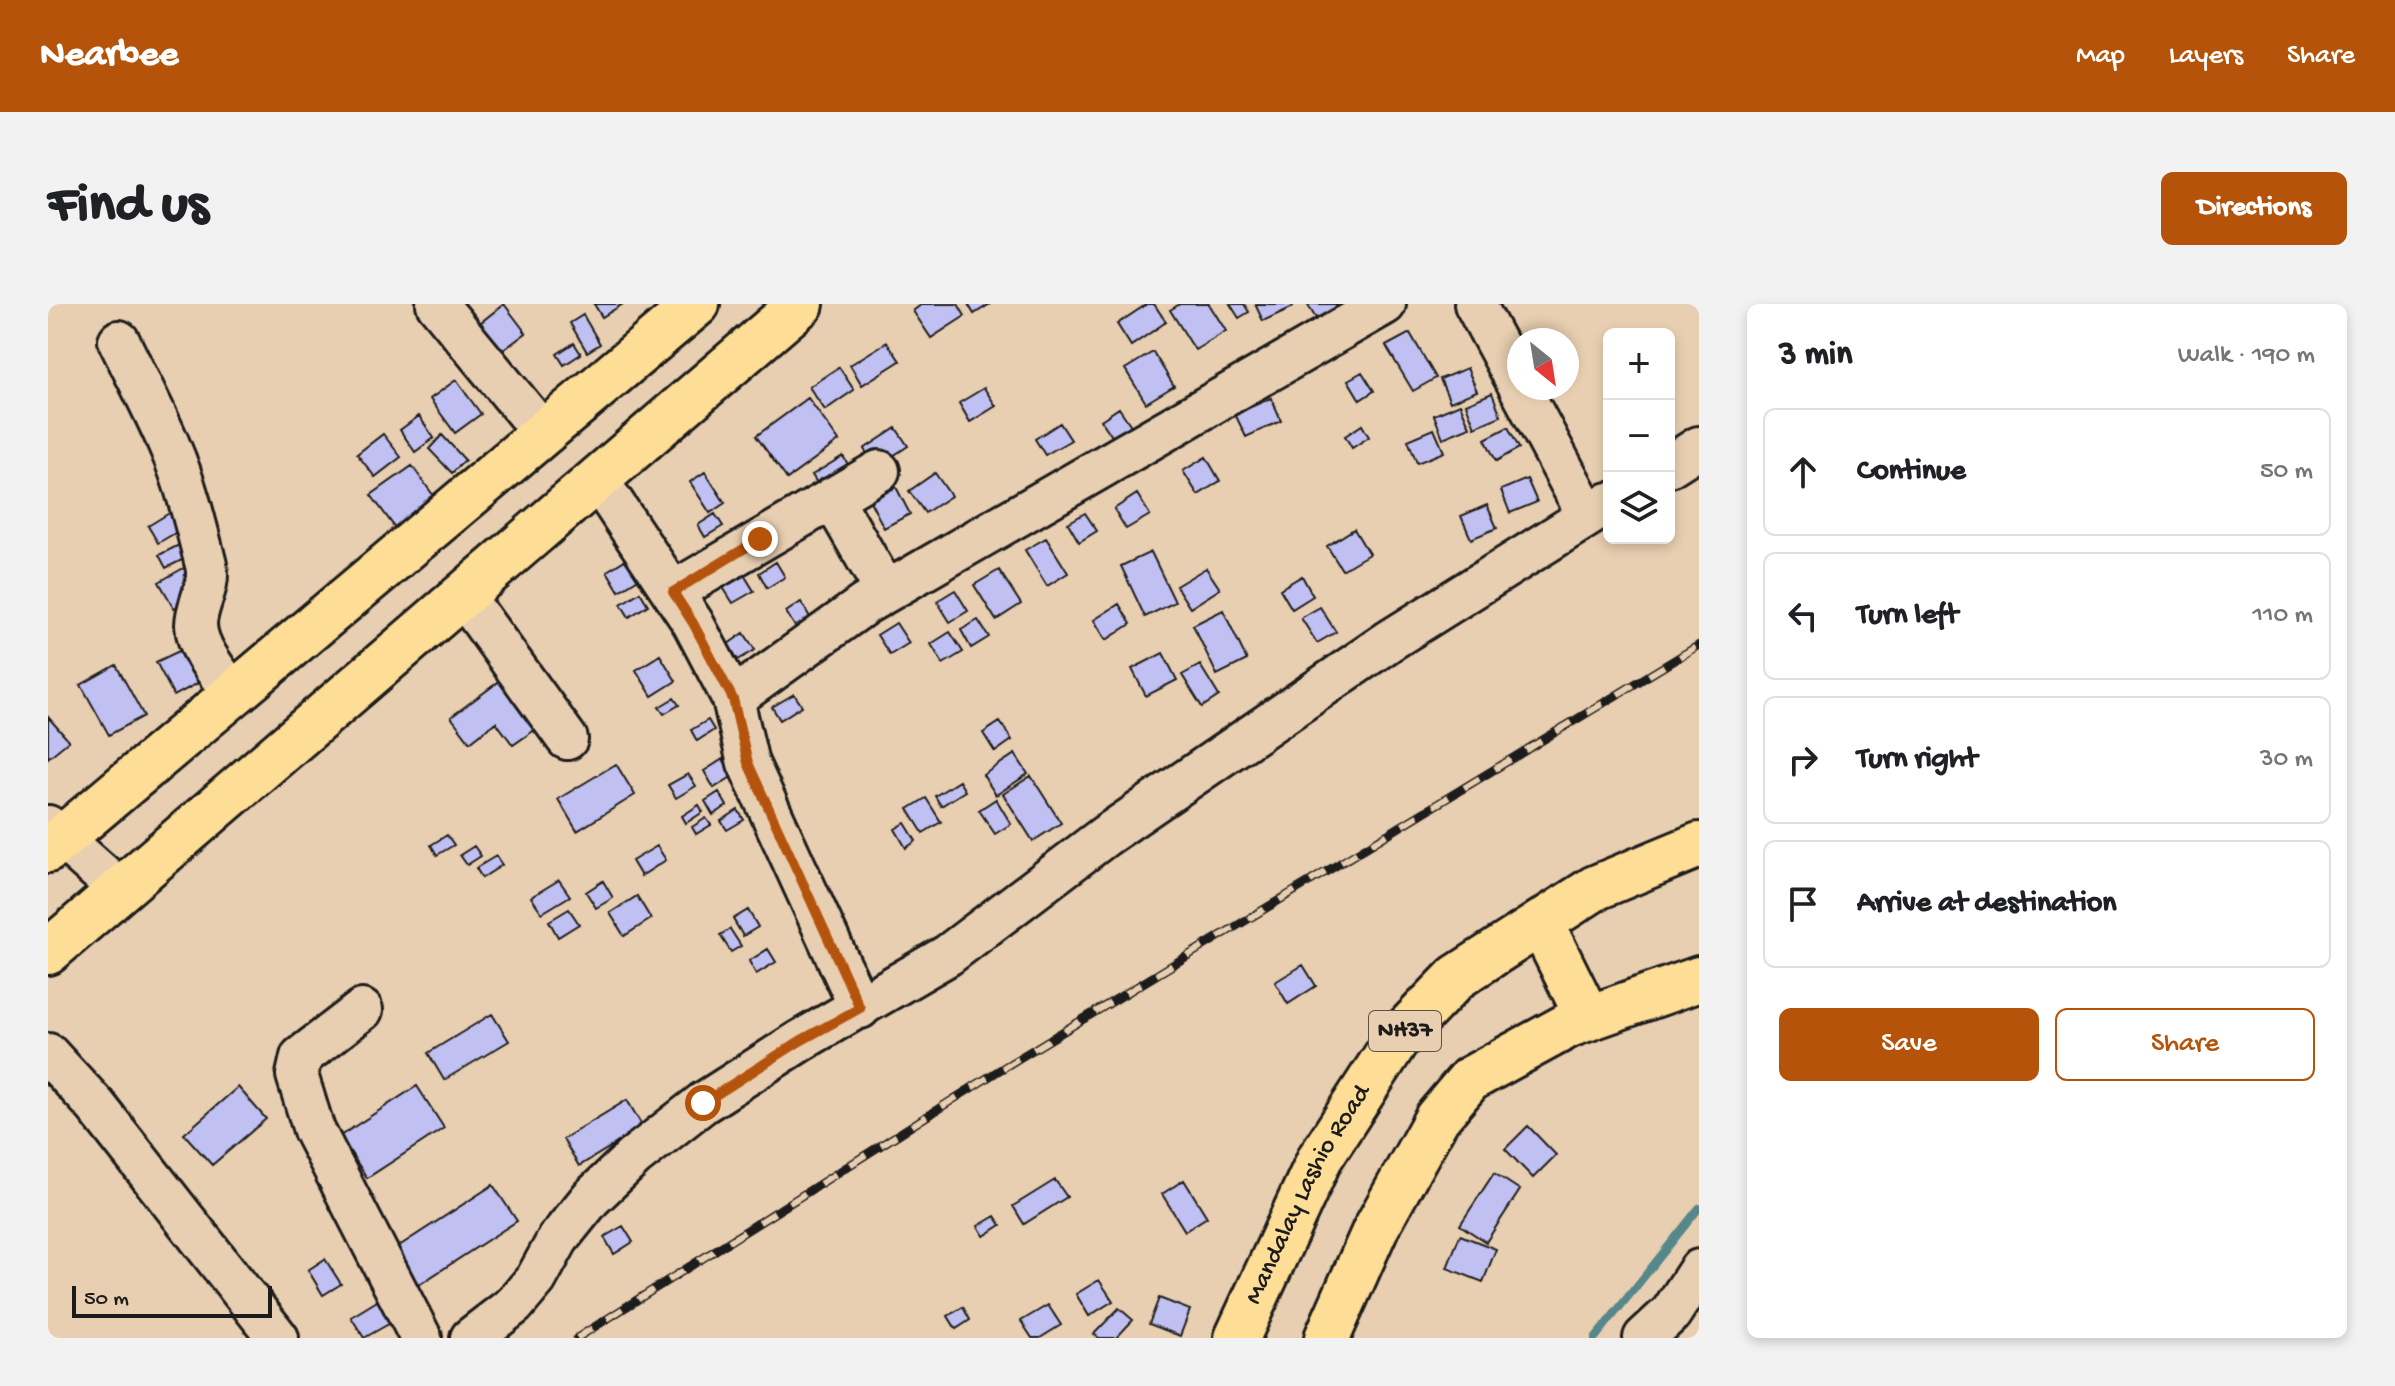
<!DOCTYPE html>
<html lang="en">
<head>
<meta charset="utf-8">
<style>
  body { margin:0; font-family:"Gochi Hand",sans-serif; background:#f2f2f2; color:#202124 }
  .controls { position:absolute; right:24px; top:24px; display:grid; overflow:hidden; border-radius:12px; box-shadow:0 4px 12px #0003 }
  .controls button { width:72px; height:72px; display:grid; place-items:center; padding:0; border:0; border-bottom:2px solid #e0e0e0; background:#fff; color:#202124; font:40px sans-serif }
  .compass { position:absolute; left:1459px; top:24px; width:72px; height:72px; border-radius:50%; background:#fff; box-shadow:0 4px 12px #0003; rotate:150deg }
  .scale { position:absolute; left:24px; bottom:20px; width:200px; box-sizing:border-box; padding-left:8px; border:4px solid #1c1c1c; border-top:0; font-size:22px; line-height:28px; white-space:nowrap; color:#1c1c1c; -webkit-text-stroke:6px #e9cfb1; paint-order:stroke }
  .stop { position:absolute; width:24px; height:24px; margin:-18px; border:6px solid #b45309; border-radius:50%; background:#fff }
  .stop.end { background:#b45309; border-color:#fff; box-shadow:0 2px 8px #0008 }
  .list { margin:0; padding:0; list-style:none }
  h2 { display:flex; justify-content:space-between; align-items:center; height:104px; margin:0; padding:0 32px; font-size:34px }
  h2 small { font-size:26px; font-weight:400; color:#757577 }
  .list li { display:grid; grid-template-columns:52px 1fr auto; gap:24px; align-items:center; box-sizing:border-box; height:128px; margin:0 16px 16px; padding:0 16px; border:2px solid #e0e0e0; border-radius:12px }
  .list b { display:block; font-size:30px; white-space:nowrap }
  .list em { font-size:26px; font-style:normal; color:#757577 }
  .actions { display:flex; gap:16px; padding:24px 32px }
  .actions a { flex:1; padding:18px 0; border:2px solid #b45309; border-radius:12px; text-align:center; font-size:28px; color:#b45309 }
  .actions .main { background:#b45309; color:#fff }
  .icon { flex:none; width:44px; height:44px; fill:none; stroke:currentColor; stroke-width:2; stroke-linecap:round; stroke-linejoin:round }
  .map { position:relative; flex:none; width:1651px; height:1034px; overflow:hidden; border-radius:12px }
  header { display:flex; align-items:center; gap:48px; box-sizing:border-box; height:112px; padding:0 40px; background:#b45309; color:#fff }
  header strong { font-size:38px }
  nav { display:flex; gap:44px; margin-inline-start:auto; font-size:28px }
  .intro { display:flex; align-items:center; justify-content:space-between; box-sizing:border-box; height:192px; padding:0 48px }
  h1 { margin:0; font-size:56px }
  .button { padding:20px 36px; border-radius:12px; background:#b45309; color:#fff; font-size:28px; font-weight:700 }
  main { display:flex; gap:48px; padding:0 48px }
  aside { flex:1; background:#fff; border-radius:12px; box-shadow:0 4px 12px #0003 }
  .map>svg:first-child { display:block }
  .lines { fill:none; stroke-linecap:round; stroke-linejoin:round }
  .stream { stroke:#56878a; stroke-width:8 }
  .building { fill:#c1c0f2; stroke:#1c1c1c; stroke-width:2 }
  .minor-casing { stroke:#1c1c1c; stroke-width:46 }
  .major-casing { stroke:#1c1c1c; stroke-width:50 }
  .highway-casing { stroke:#1c1c1c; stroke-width:50 }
  .minor { stroke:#e9cfb1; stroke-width:40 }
  .major { stroke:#fedd96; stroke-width:44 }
  .highway { stroke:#fedd96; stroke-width:44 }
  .rail-casing { stroke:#1c1c1c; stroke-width:9 }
  .rail { stroke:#e9cfb1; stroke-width:6; stroke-dasharray:18; stroke-linecap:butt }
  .route { stroke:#b45309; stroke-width:10 }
  .labels { text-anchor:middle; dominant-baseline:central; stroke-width:6; stroke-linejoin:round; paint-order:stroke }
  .shield { fill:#e9cfb1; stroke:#5a5249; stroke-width:2 }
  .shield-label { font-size:24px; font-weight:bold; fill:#1c1c1c }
  .street-label { font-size:26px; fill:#1c1c1c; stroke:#e9cfb1 }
</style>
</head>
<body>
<header>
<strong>Nearbee</strong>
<nav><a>Map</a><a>Layers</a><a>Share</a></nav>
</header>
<div class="intro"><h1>Find us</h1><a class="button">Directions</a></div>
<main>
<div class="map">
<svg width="1651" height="1034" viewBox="0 0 1651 1034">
  <rect width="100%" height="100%" fill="#e9cfb1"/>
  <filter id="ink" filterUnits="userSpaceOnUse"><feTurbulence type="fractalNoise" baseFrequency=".0125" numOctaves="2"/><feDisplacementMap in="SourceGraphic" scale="16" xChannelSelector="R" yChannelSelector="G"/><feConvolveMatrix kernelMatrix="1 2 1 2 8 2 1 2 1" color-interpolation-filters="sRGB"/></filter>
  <g filter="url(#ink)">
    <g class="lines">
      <path class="stream" d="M1547 1034 1651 904"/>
    </g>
    <path class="building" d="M456 0 478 29 454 47 432 19Z
      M546 0H575L554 13Z
      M874 0H910L917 12 883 34 865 7Z
      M920 0H942L926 10Z
      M1099 0H1106L1118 18 1083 42 1069 20Z
      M1132 0H1161L1178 27 1147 46 1122 6Z
      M1182 0H1196L1201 8 1191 14Z
      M1207 0H1244L1245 3 1215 17Z
      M1259 0H1288L1290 4 1269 16Z
      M535 11 552 40 539 48 522 19Z
      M1362 29 1388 74 1365 87 1338 42Z
      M839 38 852 57 814 81 802 61Z
      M526 39 533 50 516 61 509 50Z
      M1105 48 1126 82 1098 99 1077 65Z
      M791 63 806 86 777 106 761 83Z
      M1419 64 1429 87 1402 98 1392 75Z
      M1314 68 1326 87 1312 96 1300 76Z
      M408 76 433 110 407 129 382 95Z
      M936 84 948 102 922 118 911 99Z
      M1444 89 1453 112 1427 123 1418 100Z
      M760 94 791 137 739 175 708 132Z
      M1223 94 1233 117 1198 133 1187 110Z
      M1412 100 1422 123 1395 134 1386 111Z
      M1071 104 1088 129 1070 141 1053 116Z
      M371 112 386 134 367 148 352 126Z
      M1012 119 1023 136 997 151 987 135Z
      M1314 121 1321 133 1304 144 1297 132Z
      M1460 123 1471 144 1448 157 1437 135Z
      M848 124 860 142 828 163 816 145Z
      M1386 125 1396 148 1369 159 1360 136Z
      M335 130 353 153 327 173 309 150Z
      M394 131 417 156 404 169 381 145Z
      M795 152 808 174 778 193 764 171Z
      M1158 153 1172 177 1150 191 1135 167Z
      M364 162 388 195 348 225 323 191Z
      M657 168 677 199 662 209 642 178Z
      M887 169 903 192 877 209 861 187Z
      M1479 175 1489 198 1462 209 1453 186Z
      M848 183 862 210 836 224 822 197Z
      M1089 190 1102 211 1078 225 1066 205Z
      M1439 201 1449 224 1423 235 1413 212Z
      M123 208 134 225 110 239 100 222Z
      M1037 209 1049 227 1031 238 1020 219Z
      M667 210 675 222 657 233 650 221Z
      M1306 225 1321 250 1294 266 1279 242Z
      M998 234 1020 269 999 282 977 246Z
      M135 239 142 252 118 264 111 251Z
      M1103 248 1127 298 1097 313 1073 262Z
      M580 254 592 274 571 287 559 267Z
      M728 258 737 273 719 284 711 269Z
      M690 261 706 287 685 299 669 274Z
      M139 262 154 288 126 304 111 278Z
      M1158 264 1172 285 1142 304 1128 282Z
      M951 266 973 300 948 316 926 281Z
      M1254 272 1265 292 1244 305 1232 285Z
      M907 286 920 307 902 318 889 297Z
      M592 288 600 301 581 313 573 300Z
      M753 298 766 320 751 329 738 308Z
      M1071 300 1083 320 1058 336 1046 316Z
      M1272 303 1288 328 1269 339 1253 314Z
      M1175 306 1199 356 1169 371 1145 321Z
      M930 316 941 333 923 344 913 326Z
      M848 319 861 339 842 351 829 331Z
      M902 328 915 348 895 360 883 340Z
      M696 329 707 346 690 356 680 340Z
      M133 346 150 379 126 392 108 358Z
      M1115 349 1129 376 1098 392 1084 365Z
      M612 351 628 377 604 392 588 366Z
      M68 361 96 412 61 431 33 381Z
      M1152 361 1171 392 1154 403 1134 371Z
      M453 376 488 425 465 441 448 418 422 438 403 413Z
      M746 390 754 402 732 416 724 403Z
      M626 394 631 401 616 410 611 403Z
      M0 413 21 437 0 454Z
      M660 416 666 426 649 437 643 426Z
      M952 418 964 436 947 448 935 429Z
      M967 450 980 470 948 491 935 471Z
      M675 455 685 472 666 484 656 467Z
      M568 460 587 491 529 527 510 495Z
      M640 470 648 482 628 494 620 481Z
      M983 472 1013 519 985 537 955 490Z
      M911 477 917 487 893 502 887 492Z
      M671 488 679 502 665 511 657 497Z
      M878 494 893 518 875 529 860 505Z
      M948 495 963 520 947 530 931 506Z
      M651 501 655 508 638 519 634 512Z
      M690 506 696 516 679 526 673 517Z
      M658 514 663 521 648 530 644 523Z
      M857 519 868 537 858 544 847 525Z
      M399 531 406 541 389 551 383 541Z
      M426 542 433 552 419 561 412 551Z
      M609 542 618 556 593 572 584 557Z
      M448 552 454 561 434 574 428 564Z
      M511 576 522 592 494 609 483 593Z
      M555 577 565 594 548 604 538 588Z
      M589 592 603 615 576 632 562 609Z
      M521 605 531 620 510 633 501 617Z
      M700 606 710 623 695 632 685 615Z
      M682 625 693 642 683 648 672 631Z
      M720 645 728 658 708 670 701 657Z
      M1255 661 1268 682 1240 700 1227 678Z
      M444 710 461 737 396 776 380 749Z
      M369 782 396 824 319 874 292 832Z
      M190 783 218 815 164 861 136 830Z
      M579 796 595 823 531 862 515 835Z
      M1480 822 1508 851 1485 874 1457 845Z
      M1446 869 1472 886 1438 938 1412 921Z
      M1007 876 1019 893 976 920 965 902Z
      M1136 876 1159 913 1137 927 1114 890Z
      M445 881 469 917 369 982 345 946Z
      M947 912 953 921 936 932 930 922Z
      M575 922 585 938 566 950 556 933Z
      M1412 931 1448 945 1435 978 1399 964Z
      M277 955 293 980 275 991 260 966Z
      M1051 976 1065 997 1041 1012 1028 990Z
      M339 991 353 1013 316 1034 303 1013Z
      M1111 994 1142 1006 1132 1032 1101 1020Z
      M1000 1001 1013 1021 992 1034H984L973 1017Z
      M915 1003 922 1016 908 1025 900 1012Z
      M1071 1004 1085 1016 1068 1034H1051L1046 1030Z"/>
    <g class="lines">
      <g class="minor-casing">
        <path id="minor" d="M389 0 495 129
          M1427 0 1471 82
          M71 37C88 72 107 107 122 143 138 180 148 221 158 261 163 283 148 300 148 321 149 346 172 371 186 391
          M1472 84 1540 212
          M1621 162 1651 143
          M550 176 645 319 685 395 700 459 812 704
          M784 194 838 288
          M625 288 831 167
          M415 291 519 435
          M685 395 817 300 1337 0
          M0 522 71 585
          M314 706 253 753 249 771 266 826 373 1034
          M0 750 48 802 230 1034
          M423 1034 466 1001 488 975 510 935 543 894 586 853 655 799 752 737 900 651 1057 532 1341 337 1561 199
          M1596 1034 1623 1009 1651 966"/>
      </g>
      <g class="major-casing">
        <path id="major" d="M0 546 649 0
          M0 648 753 0"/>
      </g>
      <g class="highway-casing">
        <g id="highway">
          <path d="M1493 619 1540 714"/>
          <path id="s1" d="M1189 1034 1272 854 1349 735 1409 673 1547 584 1651 541"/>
          <path d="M1279 1034 1327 926 1389 814 1422 775 1521 721 1651 675"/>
        </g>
      </g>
      <use href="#minor" class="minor"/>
      <use href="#major" class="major"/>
      <use href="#highway" class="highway"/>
      <g class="rail-casing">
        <path id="rail" d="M529 1034 950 767 1651 341"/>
      </g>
      <use href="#rail" class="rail"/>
    </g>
  </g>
  <g class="lines" filter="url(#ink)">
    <path class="route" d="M655 799 752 737 812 704 700 459 685 395 645 319 625 288 712 235"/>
  </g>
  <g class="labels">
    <rect class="shield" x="1321" y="707" width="72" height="40" rx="6"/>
    <g class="shield-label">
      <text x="1357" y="727">NH37</text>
    </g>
    <g class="street-label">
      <text stroke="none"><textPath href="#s1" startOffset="160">Mandalay Lashio Road</textPath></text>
    </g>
  </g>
</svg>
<div class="controls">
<button>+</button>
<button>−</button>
<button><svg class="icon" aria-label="layers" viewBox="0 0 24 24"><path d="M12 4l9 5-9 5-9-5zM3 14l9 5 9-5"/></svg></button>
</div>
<svg class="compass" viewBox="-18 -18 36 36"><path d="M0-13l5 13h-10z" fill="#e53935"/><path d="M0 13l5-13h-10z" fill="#757577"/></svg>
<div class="scale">50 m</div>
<div class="stop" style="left:655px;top:799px"></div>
<div class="stop end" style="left:712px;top:235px"></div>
</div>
<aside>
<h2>3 min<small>Walk · 190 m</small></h2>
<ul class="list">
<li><svg class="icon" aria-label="ahead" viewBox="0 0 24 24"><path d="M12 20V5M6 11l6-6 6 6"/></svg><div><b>Continue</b></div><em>50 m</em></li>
<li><svg class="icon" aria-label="left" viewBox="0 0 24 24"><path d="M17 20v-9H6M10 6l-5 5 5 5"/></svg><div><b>Turn left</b></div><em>110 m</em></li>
<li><svg class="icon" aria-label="right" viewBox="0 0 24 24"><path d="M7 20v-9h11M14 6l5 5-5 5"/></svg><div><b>Turn right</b></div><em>30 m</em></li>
<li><svg class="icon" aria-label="arrive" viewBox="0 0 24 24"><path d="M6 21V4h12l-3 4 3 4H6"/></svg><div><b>Arrive at destination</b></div></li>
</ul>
<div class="actions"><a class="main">Save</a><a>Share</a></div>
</aside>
</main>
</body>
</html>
